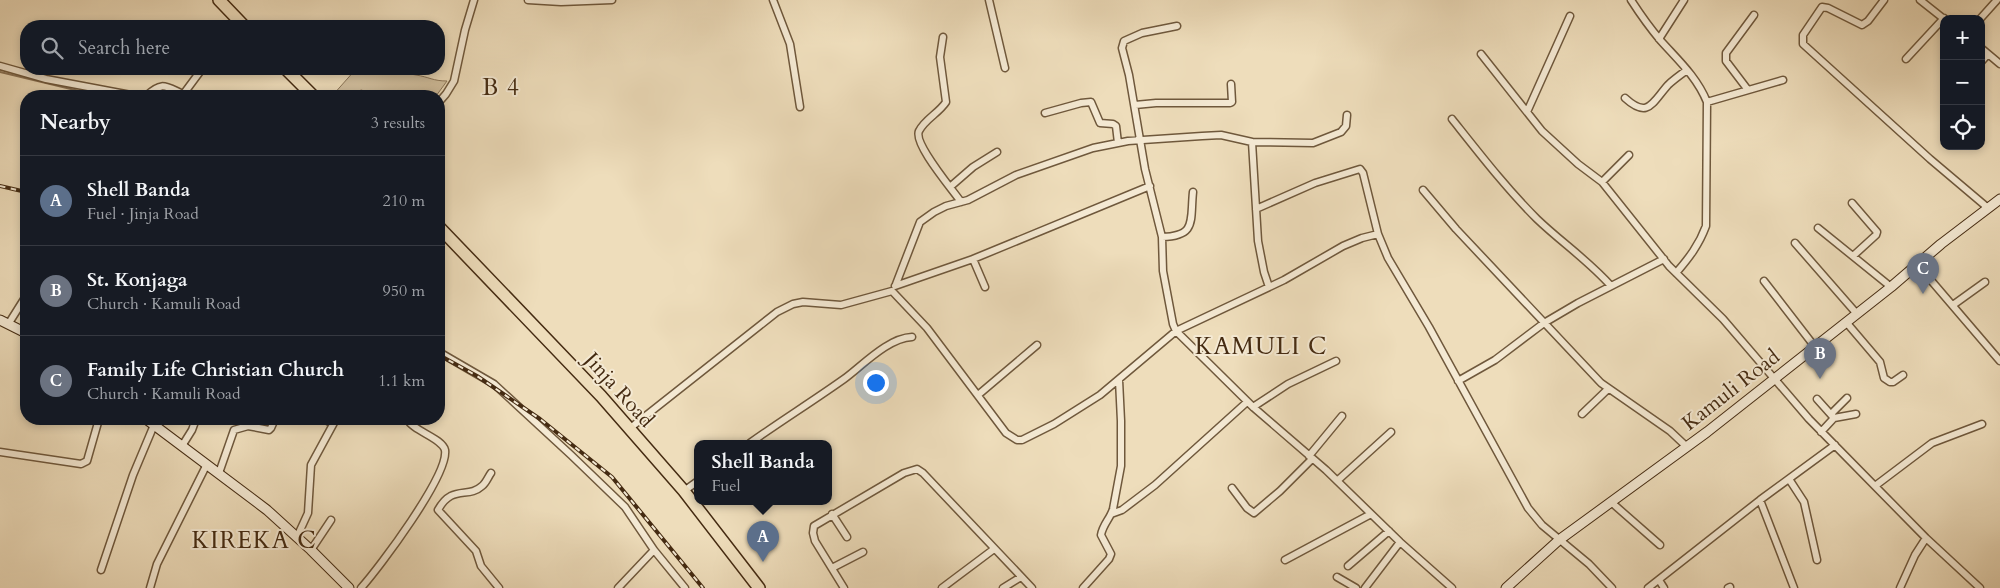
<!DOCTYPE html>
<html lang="en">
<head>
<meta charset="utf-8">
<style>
  body { margin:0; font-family:Cardo,serif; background:#20242c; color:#f1f3f6 }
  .controls { position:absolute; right:15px; top:15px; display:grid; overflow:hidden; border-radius:10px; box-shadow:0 2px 8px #0003 }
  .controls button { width:45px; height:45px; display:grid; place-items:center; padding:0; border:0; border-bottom:1px solid #363941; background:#171b24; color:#f1f3f6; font:25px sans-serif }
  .you { position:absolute; left:875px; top:382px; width:18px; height:18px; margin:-12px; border:4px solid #fff; border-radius:50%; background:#1a73e8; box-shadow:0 0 0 8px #1a73e833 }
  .badge { display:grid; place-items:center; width:32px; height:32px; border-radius:50%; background:#c59692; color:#fff; font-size:16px; font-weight:700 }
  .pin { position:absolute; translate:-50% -41px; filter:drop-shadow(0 1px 2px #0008) }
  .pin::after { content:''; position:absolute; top:26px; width:18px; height:15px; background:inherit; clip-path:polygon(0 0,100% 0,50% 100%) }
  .popup { position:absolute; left:694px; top:440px; width:138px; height:65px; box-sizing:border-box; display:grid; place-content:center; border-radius:10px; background:#171b24; filter:drop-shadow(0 1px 4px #0005); font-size:16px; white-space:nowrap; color:#9ea1a6 }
  .popup b { font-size:19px; color:#f1f3f6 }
  .popup::after { content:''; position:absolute; left:50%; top:100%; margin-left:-10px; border:10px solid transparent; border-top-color:#171b24 }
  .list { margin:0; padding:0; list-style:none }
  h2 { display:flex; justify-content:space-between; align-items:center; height:65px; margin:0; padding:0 20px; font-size:21px }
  h2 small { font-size:16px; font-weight:400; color:#9ea1a6 }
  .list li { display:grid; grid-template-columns:32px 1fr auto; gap:15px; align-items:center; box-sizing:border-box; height:90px; padding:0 20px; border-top:1px solid #363941 }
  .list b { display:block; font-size:19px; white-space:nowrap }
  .list p { margin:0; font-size:16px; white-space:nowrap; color:#9ea1a6 }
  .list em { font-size:16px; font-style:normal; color:#9ea1a6 }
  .icon { flex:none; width:28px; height:28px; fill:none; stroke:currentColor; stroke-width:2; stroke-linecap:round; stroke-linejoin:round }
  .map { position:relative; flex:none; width:2000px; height:588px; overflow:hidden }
  .search { position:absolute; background:#171b24; box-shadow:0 2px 8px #0003; left:20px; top:20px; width:425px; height:55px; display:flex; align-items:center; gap:12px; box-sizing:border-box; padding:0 18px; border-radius:20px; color:#9ea1a6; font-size:19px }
  .panel { position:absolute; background:#171b24; box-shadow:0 2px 8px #0003; left:20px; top:90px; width:425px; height:335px; border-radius:20px }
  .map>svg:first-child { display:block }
  .green { fill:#d1bf9e; stroke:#8b7558 }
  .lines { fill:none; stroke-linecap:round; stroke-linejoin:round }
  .stream { stroke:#887155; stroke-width:2 }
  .street-casing { stroke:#6f583c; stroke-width:9 }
  .secondary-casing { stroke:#452b12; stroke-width:11 }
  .highway-casing { stroke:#452b12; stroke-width:14 }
  .street { stroke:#f4e9d3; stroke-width:6 }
  .secondary { stroke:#f4e9d3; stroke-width:9 }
  .highway { stroke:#edb; stroke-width:11 }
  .rail-casing { stroke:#452b12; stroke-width:4 }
  .rail { stroke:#f4e9d3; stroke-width:2; stroke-dasharray:5.5; stroke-linecap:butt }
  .labels { text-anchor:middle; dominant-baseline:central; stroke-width:4; stroke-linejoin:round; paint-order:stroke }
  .street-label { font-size:21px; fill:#452b12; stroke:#f4e9d3 }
  .quarter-label { font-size:24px; letter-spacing:1px; fill:#452b12; stroke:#f4e9d3 }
</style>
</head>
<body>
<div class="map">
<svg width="2000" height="588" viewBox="0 0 2000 588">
  <rect width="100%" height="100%" fill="#edb"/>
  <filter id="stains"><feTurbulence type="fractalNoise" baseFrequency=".004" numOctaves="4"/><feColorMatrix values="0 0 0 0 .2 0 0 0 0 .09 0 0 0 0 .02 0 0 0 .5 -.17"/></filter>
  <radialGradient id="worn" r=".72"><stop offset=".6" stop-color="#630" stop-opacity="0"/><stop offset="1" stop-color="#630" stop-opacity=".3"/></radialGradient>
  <path class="green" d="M356 69C377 69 395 71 416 75 429 77 433 81 447 81L436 96H369L362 90 332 96Z"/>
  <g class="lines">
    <path class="stream" d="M0 72 100 96"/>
    <g class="street-casing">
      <path id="street" d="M528 0 561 2 612 0
        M773 0 790 44 800 107
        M989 0 1005 68
        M1631 0C1640 14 1650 28 1661 41 1678 60 1697 77 1707 102L1706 226C1699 245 1689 258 1676 273
        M1884 0 1868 21 1862 25 1828 8 1822 7 1803 35V44L1930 159 1988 208
        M1920 0 1944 19
        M1980 19 1997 0
        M1177 26 1142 33 1124 41 1122 48 1129 75 1145 169 1162 237 1163 271 1173 324 1176 331 1253 407 1326 470 1400 542 1452 588
        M943 37 940 57 946 102C939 113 925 119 919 131 913 144 953 190 961 202
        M1659 39 1684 0
        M1981 48 2000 64
        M1481 54 1542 131 1578 164 1602 182 1669 266 1723 319 1809 419 1926 538 1980 588
        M1906 59 1944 18
        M1981 62 1988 54
        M0 66 46 79 136 96
        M1748 90 1726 61V53L1754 15
        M146 96C162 81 165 86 183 94
        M182 96 202 69
        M1625 98C1648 119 1652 103 1668 85 1673 80 1680 75 1687 70
        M439 102 446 94 454 81 465 30 474 0
        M1707 102 1783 80
        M1135 105 1156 103H1230L1232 102 1231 84
        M1527 112 1570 16
        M1045 113 1081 103 1091 102 1100 123 1113 124 1116 126 1118 143
        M1452 119C1479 153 1506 188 1537 219 1561 242 1589 261 1611 286
        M1252 142 1313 143 1341 132 1346 126 1347 115
        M1602 182 1629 155
        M950 187 973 167 997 152
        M1423 190 1456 229 1601 383 1670 431 1687 447
        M1852 203 1877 232 1876 235 1853 256
        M1256 209 1315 183 1360 169 1363 173 1378 234
        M1818 228 1891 287
        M1162 237C1197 236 1190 221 1193 192
        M1795 243 1857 314
        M973 259 985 287
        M1917 264 2000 361
        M1764 281 1815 347
        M896 284 920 222 934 212 946 206 968 200 1016 175 1093 148 1128 141 1202 136 1221 135 1252 142 1258 241 1264 272 1269 287
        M895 286 973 259 1150 186
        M1953 305 1985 282
        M1846 322 1880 362 1884 378 1890 382H1893L1903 375
        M9 323 26 296
        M439 352 494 384 571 455 625 507 654 550
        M1458 381 1495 360 1544 323 1578 303 1664 259
        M978 395 1037 345
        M1817 399 1834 418 1821 432
        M1253 407 1288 384 1336 361
        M1582 414 1608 389
        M1831 414 1847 398
        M1834 418 1856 414
        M324 419 333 424
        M629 429 777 312 793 304 803 302 841 305 892 291 927 328 1006 433 1017 440H1022L1054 424 1100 395 1176 331 1284 280 1343 246 1362 238 1378 234 1388 258 1429 327 1528 508 1542 525 1589 564 1612 588
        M750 443C781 421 813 401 844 379 863 365 888 338 912 337
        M182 446 192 430 196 419
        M0 452 81 464 87 461 99 419
        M1309 456 1342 416
        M219 473 234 430 248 426 269 430 271 428 275 419
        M491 473C488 477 486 483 482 486 468 499 452 484 438 510L476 551 481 566 499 588
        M1789 479 1804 502 1817 560
        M1337 481 1391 432
        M1875 486 1932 443 1982 424
        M1232 488 1247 508 1254 513 1280 491 1312 459
        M684 491 698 481
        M1760 500 1794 588
        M1611 502 1660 545
        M832 514 847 537
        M1111 514 1122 510 1155 485 1247 402
        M297 537 308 513 311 465 336 419
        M311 550 331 520
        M1285 560 1371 514
        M1348 566 1389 531
        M832 568 863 552
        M101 570 133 475 154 425
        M1337 577 1356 588
        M1659 580 1664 588
        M150 588 157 564 207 464
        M361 588C379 568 449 475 445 450 442 438 413 431 407 419
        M618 588 654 550 685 588
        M844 588 815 541 813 533 814 526 904 473 917 469 923 473 1032 588
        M942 588 994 549
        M1003 588 1021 577
        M1083 588 1109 559 1111 554 1101 535C1103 524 1110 519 1113 509L1121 466V421L1119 380
        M1365 588 1400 542
        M1648 588 1760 500 1835 445
        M1728 588 1730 587
        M1900 588 1915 555 1926 538"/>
    </g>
    <g class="secondary-casing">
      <path id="secondary" d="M0 320 26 333
        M146 419 267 510 311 550 349 588
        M1506 588 1559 540 1707 432 1891 287 1941 244 2000 199"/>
    </g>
    <g class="highway-casing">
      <path id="highway" d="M219 0 244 26
        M286 69 313 96
        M439 227 601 396 684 491 759 588"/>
    </g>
    <use href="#street" class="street"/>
    <use href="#secondary" class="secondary"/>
    <use href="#highway" class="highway"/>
    <g class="rail-casing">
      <path id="rail" d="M0 186 26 192
        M439 355 477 376 540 419 612 477 703 588"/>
    </g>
    <use href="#rail" class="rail"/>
  </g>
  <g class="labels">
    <g class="street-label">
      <text transform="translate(619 390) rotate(48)">Jinja Road</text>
      <text transform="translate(1731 390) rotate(-38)">Kamuli Road</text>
    </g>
    <g class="quarter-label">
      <text x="501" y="87">B 4</text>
      <text x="1261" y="346">KAMULI C</text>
      <text x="254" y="540">KIREKA C</text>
    </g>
  </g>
  <rect width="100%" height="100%" filter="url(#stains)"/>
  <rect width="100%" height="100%" fill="url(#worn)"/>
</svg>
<div class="controls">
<button>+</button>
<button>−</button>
<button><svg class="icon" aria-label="locate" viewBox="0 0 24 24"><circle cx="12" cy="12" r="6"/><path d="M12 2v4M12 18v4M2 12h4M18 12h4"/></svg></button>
</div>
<div class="you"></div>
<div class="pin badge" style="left:763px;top:562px;background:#5c6f8a">A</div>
<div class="popup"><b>Shell Banda</b>Fuel</div>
<div class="pin badge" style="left:1820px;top:379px;background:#6b7280">B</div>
<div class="pin badge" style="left:1923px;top:294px;background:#6b7280">C</div>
<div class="search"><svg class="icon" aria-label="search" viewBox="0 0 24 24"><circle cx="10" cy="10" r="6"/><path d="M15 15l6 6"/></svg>Search here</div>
<section class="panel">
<h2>Nearby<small>3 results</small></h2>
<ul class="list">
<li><span class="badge" style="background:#5c6f8a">A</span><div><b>Shell Banda</b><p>Fuel · Jinja Road</p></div><em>210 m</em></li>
<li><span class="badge" style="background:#6b7280">B</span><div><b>St. Konjaga</b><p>Church · Kamuli Road</p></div><em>950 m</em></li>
<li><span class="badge" style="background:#6b7280">C</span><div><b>Family Life Christian Church</b><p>Church · Kamuli Road</p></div><em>1.1 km</em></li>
</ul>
</section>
</div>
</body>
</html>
